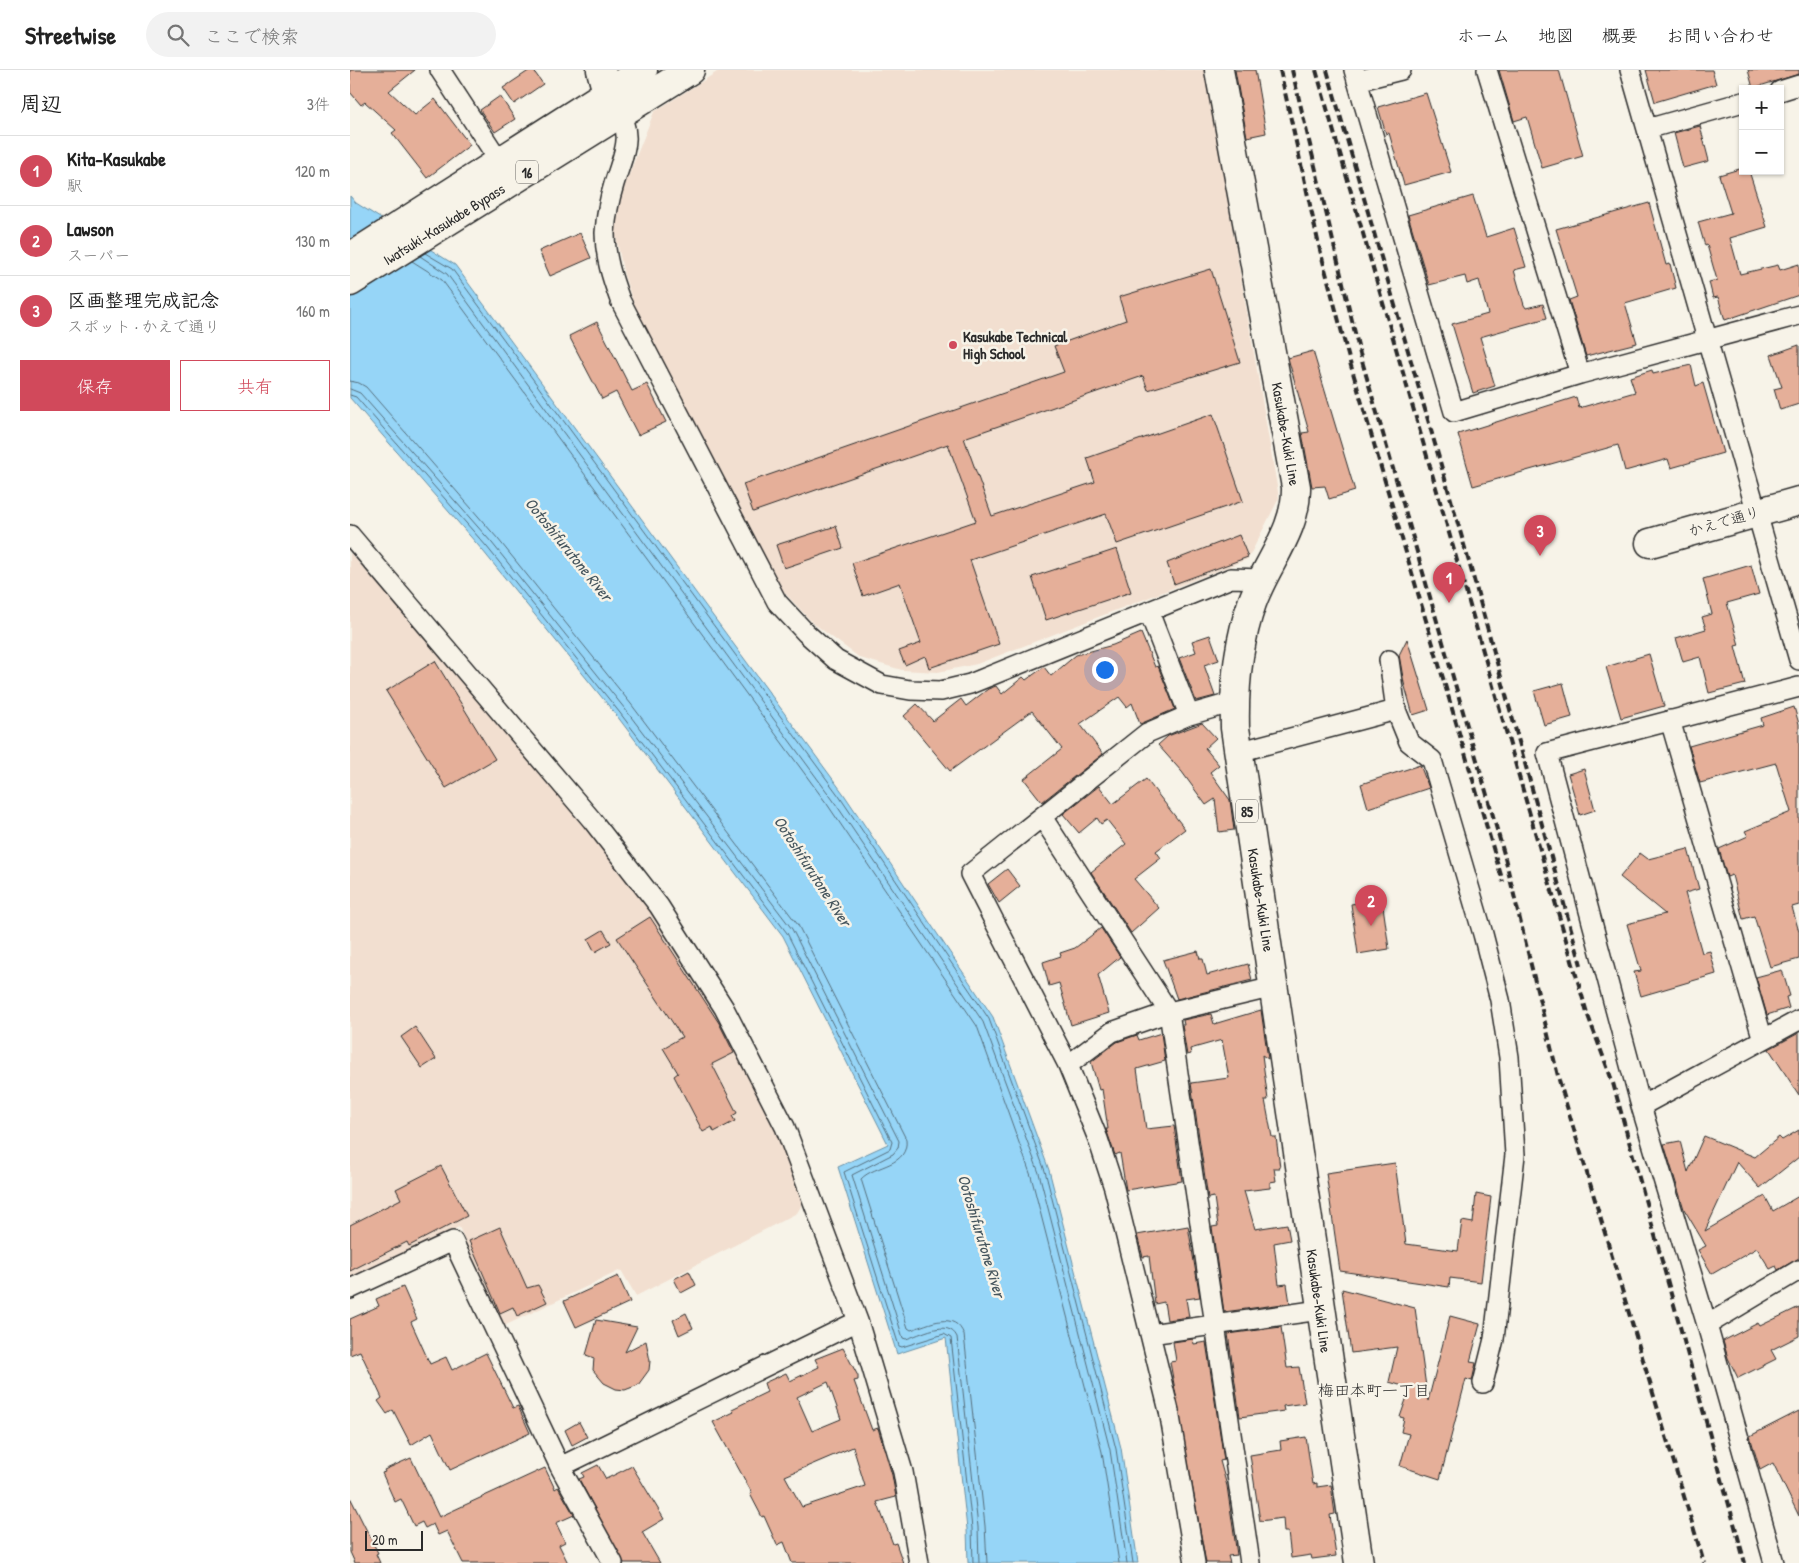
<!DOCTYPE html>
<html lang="ja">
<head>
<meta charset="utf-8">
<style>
  body { margin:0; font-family:"Patrick Hand","Klee One",sans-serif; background:#f2f2f2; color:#222 }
  .controls { position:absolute; right:15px; top:15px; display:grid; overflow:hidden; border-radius:0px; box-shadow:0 1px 4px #0004 }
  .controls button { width:45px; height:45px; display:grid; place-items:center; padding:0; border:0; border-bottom:1px solid #e0e0e0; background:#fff; color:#222; font:25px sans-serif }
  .scale { position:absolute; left:15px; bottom:12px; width:58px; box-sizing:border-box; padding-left:5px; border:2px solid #2b2b2b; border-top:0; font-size:14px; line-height:18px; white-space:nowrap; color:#2b2b2b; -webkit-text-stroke:4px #f7f3e8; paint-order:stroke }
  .you { position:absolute; left:754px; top:599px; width:18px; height:18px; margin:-12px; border:4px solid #fff; border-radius:50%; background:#1a73e8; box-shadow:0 0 0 8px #1a73e833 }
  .badge { display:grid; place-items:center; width:32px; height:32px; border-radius:50%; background:#d1495b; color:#fff; font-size:16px; font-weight:700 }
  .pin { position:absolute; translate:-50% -41px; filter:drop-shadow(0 1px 2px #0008) }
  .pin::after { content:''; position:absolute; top:26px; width:18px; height:15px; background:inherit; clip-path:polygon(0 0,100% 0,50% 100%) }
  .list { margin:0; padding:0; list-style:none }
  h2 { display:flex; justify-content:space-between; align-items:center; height:65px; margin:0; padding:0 20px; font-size:21px }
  h2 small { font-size:16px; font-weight:400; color:#767676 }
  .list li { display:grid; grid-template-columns:32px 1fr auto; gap:15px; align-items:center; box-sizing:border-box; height:70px; padding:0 20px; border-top:1px solid #e0e0e0 }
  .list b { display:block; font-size:19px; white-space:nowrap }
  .list p { margin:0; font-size:16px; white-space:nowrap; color:#767676 }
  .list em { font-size:16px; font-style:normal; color:#767676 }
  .actions { display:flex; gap:10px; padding:15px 20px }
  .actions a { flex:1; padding:11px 0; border:1px solid #d1495b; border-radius:0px; text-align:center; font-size:18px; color:#d1495b }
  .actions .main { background:#d1495b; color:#fff }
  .icon { flex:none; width:28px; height:28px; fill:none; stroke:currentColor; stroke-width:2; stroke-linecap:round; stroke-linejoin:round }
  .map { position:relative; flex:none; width:1449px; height:1493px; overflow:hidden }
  header { display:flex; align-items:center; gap:30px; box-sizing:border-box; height:70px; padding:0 25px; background:#fff; border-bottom:1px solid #e0e0e0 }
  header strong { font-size:24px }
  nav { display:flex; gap:28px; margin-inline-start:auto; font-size:18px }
  .search { width:350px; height:45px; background:#f2f2f2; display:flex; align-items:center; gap:12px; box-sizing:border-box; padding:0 18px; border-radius:28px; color:#767676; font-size:19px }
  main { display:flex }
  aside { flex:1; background:#fff }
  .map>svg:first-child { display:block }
  .built { fill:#f2dfd0 }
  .water { fill:#96d5f7; stroke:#6b91a5 }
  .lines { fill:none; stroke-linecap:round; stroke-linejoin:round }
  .shore { stroke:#566f7d; stroke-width:1 }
  .building { fill:#e5af99; stroke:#2b2b2b; fill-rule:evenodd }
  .street-casing { stroke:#2b2b2b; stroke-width:22 }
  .secondary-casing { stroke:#2b2b2b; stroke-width:31 }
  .primary-casing { stroke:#2b2b2b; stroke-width:31 }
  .highway-casing { stroke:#2b2b2b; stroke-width:31 }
  .street { stroke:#f7f3e8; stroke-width:19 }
  .secondary { stroke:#f7f3e8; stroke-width:28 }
  .primary { stroke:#f7f3e8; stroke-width:28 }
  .highway { stroke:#f7f3e8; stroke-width:28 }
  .rail { stroke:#2b2b2b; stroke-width:4; stroke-dasharray:8 4; stroke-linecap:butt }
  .poi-dot { fill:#d1495b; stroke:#f7f3e8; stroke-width:2 }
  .labels { text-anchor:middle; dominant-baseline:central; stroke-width:5; stroke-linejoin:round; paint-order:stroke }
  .shield { fill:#f7f3e8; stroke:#686764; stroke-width:1 }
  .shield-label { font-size:14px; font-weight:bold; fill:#2b2b2b }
  .street-label { font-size:15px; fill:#2b2b2b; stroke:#f7f3e8 }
  .poi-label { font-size:15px; font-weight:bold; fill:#2b2b2b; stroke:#f7f3e8; text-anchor:start }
  .water-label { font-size:16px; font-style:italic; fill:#46565e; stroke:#f7f3e8 }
  .neighbourhood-label { font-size:16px; fill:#2b2b2b; stroke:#f7f3e8 }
</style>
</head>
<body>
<header>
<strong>Streetwise</strong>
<div class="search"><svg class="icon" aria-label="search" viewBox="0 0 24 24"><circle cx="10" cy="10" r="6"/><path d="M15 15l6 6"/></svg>ここで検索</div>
<nav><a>ホーム</a><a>地図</a><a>概要</a><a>お問い合わせ</a></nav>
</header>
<main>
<aside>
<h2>周辺<small>3件</small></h2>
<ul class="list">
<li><span class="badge">1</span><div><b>Kita-Kasukabe</b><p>駅</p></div><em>120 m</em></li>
<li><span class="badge">2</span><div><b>Lawson</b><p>スーパー</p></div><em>130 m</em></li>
<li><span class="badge">3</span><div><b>区画整理完成記念</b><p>スポット · かえで通り</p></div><em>160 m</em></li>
</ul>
<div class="actions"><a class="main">保存</a><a>共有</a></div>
</aside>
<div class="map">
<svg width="1449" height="1493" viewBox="0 0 1449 1493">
  <rect width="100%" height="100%" fill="#f7f3e8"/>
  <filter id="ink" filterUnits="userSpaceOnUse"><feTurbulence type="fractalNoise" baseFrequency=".02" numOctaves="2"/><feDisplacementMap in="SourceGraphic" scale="10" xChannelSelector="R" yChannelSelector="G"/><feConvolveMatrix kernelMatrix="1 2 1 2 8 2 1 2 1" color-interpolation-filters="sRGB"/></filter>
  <g filter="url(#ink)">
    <path class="built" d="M370 0H855L929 428 898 489 627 594 588 602 552 600 510 588 463 553 432 520 289 249 274 205 265 162 272 122 304 42Z
      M0 483 126 624 271 797 363 928 457 1126 447 1143 286 1226 271 1200 154 1256 109 1157 0 1208Z"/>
    <path class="water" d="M0 126 6 133 105 195 493 723 643 947 699 1100 771 1378 788 1493H618L617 1459 596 1268 547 1284 488 1097 538 1074 433 866 267 646 133 481 0 328Z"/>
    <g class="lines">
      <path class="shore" d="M75 183 102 199 489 726 639 949 695 1101 766 1379 783 1493
        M70 186 97 204 483 730 633 952 689 1103 760 1380 777 1493
        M62 191 92 210 477 734 627 956 681 1106 752 1382 769 1493
        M0 311 9 313 16 317 148 469 281 634 448 855 556 1069C559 1097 525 1094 511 1109L558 1258 561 1260C579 1254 605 1240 614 1265L635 1456 637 1493
        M0 319 10 323 142 473 275 639 442 859 549 1071 548 1078 543 1084 502 1105 553 1268 556 1269C570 1265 598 1248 607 1267L628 1457 629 1493
        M0 325 6 327 137 477 270 643 437 863 542 1072 540 1079 494 1102 549 1276 552 1277 594 1264 601 1268 622 1458 623 1493"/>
    </g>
    <path class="building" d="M0 0H65L39 21 65 45 85 29 120 75 77 108 42 63 46 60 15 32 11 35 0 22Z
      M180 0H183L193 14 164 34 153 18Z
      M885 0H905L916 63 897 67Z
      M1149 0H1209L1233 86 1192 98 1177 47 1164 51Z
      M1296 0H1362L1366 14 1305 32Z
      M1398 0H1449V4L1403 18Z
      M1076 23 1101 102 1054 115 1039 63 1036 64 1028 37Z
      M150 26 165 49 145 62 130 40Z
      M1350 56 1359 91 1333 98 1324 63Z
      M1393 98V101H1399L1417 157 1380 168 1390 204 1428 195 1430 200 1449 194V225L1375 250 1368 227 1363 228 1359 212 1367 210 1357 175 1355 176 1348 152 1381 143 1369 105Z
      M1123 126 1136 167 1164 158 1176 197 1164 200 1174 235 1176 238 1193 234 1197 248 1130 267 1145 316 1123 323 1102 254 1138 244 1129 210 1117 214 1115 206 1079 215 1058 145Z
      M1299 133 1316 195 1320 194 1326 218 1275 233 1287 273 1236 286 1219 230 1227 227 1206 159Z
      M230 163 241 188 200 206 189 181Z
      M861 199 890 292 798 320 793 306 614 368 642 446 745 412 737 388 863 344 893 431 767 474 756 444 620 490 649 574 579 598 575 586 555 595 549 581 571 573 550 513 513 526 502 493 626 451 598 374 403 442 393 414 714 302 704 276 776 250 769 227Z
      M247 252 282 321 297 314 316 352 288 365 266 322 252 329 219 266Z
      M1449 275V334L1430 340 1424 319 1432 317 1421 285Z
      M963 281 1005 421 979 429 975 416 962 417 952 363 959 362 938 288Z
      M1341 295 1346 316 1353 313 1373 383 1321 398 1318 389 1275 401 1268 375 1123 416 1108 364 1226 327 1229 338 1285 322 1280 307 1302 300 1303 304Z
      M486 456 493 478 434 498 426 475Z
      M889 465 898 487 824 514 817 493Z
      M767 479 781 522 696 550 682 507Z
      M1401 495 1409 524 1377 533 1389 575 1385 576 1395 614 1359 623 1350 587 1333 592 1326 568 1356 559 1352 547 1362 544 1353 509Z
      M791 563 805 597 808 596 825 639 790 654 782 633 777 637 769 627 730 654 753 684 692 732 674 709 712 679 682 641 600 701 554 646 567 634 583 651 611 629 616 636 638 619 646 616 652 624 673 607 676 610 694 597 701 606 726 585 763 575Z
      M860 565 869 590 854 595 865 626 846 631 829 588 846 582 842 571Z
      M1057 569 1079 640 1063 645 1054 613 1049 585Z
      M1299 584 1314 636 1271 648 1256 597Z
      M85 591 145 689 96 718 36 621Z
      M1213 613 1222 647 1194 655 1184 621Z
      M1444 637 1449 654V835L1442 837 1449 862V889L1420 897 1404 846 1393 849 1382 805 1377 807 1369 779 1398 766 1395 761 1441 742 1426 693 1350 713 1339 676 1413 655 1411 648Z
      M852 653 866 668 855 678 869 695 860 702 880 730 884 760 869 762 865 729 856 735 832 702 808 675 818 666Z
      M1070 695 1079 718 1018 738 1011 714Z
      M1234 699 1245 740 1230 745 1218 704Z
      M796 709 835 759 806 781 811 788 784 809 809 838 781 863 741 802 776 774 757 750 751 754 747 748 729 763 713 744 749 716 763 734Z
      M1338 779 1349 819 1335 823 1352 883 1360 881 1366 904 1291 926 1284 902 1291 901 1277 854 1315 844 1270 807 1290 783 1298 789Z
      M657 799 670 816 649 833 638 814Z
      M1032 829 1039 879 1008 884 1001 834Z
      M300 847 369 953 384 983 362 994 387 1043 382 1046 385 1051 364 1062 362 1057 353 1062 324 1006 328 1003 313 978 332 967 267 868Z
      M751 858 770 887 748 905 759 943 721 955 709 913 699 916 693 892 711 886 710 883 725 878Z
      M253 860 261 873 245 882 238 869Z
      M848 881 850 889H853L857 905 898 894 902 910 827 929 813 890Z
      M1432 900 1440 926 1436 927 1439 938 1417 945 1406 907Z
      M911 940 918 989 912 985 918 1030H915L922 1067H926L930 1098H924L926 1111 920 1112V1118L894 1121 905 1159 937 1154 940 1170 924 1173 929 1215 937 1214 940 1233 874 1242 862 1157 868 1156 864 1127 858 1128 841 1013 879 1008 872 970 840 979 841 984 837 985 832 955H834L833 950 861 944 864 954Z
      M65 957 86 989 72 998 51 967Z
      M811 963 815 991 787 999 796 1059 824 1056 832 1111 776 1120 770 1083 765 1085 756 1059H758L752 1019 749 1020 741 992 767 972 787 965 789 970Z
      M1449 963V1025L1419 979Z
      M1449 1060V1087L1410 1118 1387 1092 1355 1161 1415 1126 1423 1141 1449 1126V1188L1428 1200 1426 1196 1420 1199 1407 1178 1362 1204 1348 1180 1356 1176 1334 1139 1314 1074 1330 1071 1338 1102 1354 1066 1405 1087 1429 1067 1432 1070Z
      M1045 1093 1056 1174 1108 1181 1112 1151 1123 1153 1126 1124 1141 1127 1131 1212 1100 1208 1099 1217 990 1201 976 1103Z
      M91 1096 117 1146 59 1176 57 1172 0 1201V1155L51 1129 46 1119Z
      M838 1156 850 1227 836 1229 839 1247 817 1250 814 1232 805 1234 799 1186 793 1187 787 1165Z
      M150 1157 177 1218 188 1215 197 1232 167 1246 163 1237 150 1243 119 1171Z
      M339 1201 346 1215 331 1223 324 1209Z
      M268 1206 280 1232 226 1257 214 1231Z
      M53 1217 67 1249 61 1252 80 1294 96 1287 102 1300 136 1283 163 1338 168 1336 180 1363 100 1400 82 1362 61 1375 43 1340 37 1344 28 1331 32 1328 10 1281 0 1285V1249L29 1236 26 1229Z
      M992 1219 1065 1238 1078 1331 1100 1246 1130 1254 1120 1292 1126 1293 1122 1311 1116 1309 1090 1409 1050 1396 1059 1364 1051 1362 1054 1348 1050 1347 1060 1318 1039 1312 1047 1277 1001 1283Z
      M1449 1237V1266L1421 1280 1426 1289 1388 1308 1378 1288 1373 1271 1408 1253 1410 1256Z
      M336 1243 343 1258 329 1265 323 1250Z
      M246 1250 287 1257 275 1282 296 1271 300 1291 299 1300 288 1315 275 1320 266 1319 254 1313 243 1300 244 1288 236 1285Z
      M931 1257 937 1298 949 1297 955 1333 933 1336 934 1341 890 1347 878 1264Z
      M843 1269 844 1274 856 1272 874 1390 870 1391 877 1416 887 1485 878 1486 880 1493H856L820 1292 826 1291 823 1272Z
      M493 1278 508 1306V1310L504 1311 522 1360 528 1358 542 1405 546 1427 527 1432 543 1474 546 1473 553 1493H442L434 1472 427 1475 414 1446 412 1447 400 1424 402 1423 363 1352 384 1342 382 1339 417 1322 414 1313 436 1303 440 1311 469 1297 465 1289ZM478 1312 491 1349 462 1361 447 1327ZM503 1377 515 1416 452 1437 435 1406Z
      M1449 1341V1446L1423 1393 1410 1400 1400 1366Z
      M229 1352 237 1367 222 1375 215 1360Z
      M956 1367 963 1414 967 1413V1417L981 1415 985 1444 980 1445 986 1486 962 1489 961 1485 941 1488 938 1462H934L933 1448 910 1451 900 1385 931 1380 930 1371Z
      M61 1388 89 1447 195 1398 205 1419 208 1417 224 1445 206 1453 215 1472 209 1475 218 1493H113L97 1461 88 1465 83 1454 75 1458 72 1452 64 1456 51 1429 45 1432 32 1403 35 1402 34 1400Z
      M248 1395 256 1409 282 1396 314 1449 292 1462 310 1493H274L229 1409 234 1407 232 1403Z
      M0 1427 28 1483 26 1484 30 1493H5L0 1482Z"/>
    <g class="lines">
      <g class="street-casing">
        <path id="street" d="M90 0 150 92
          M1004 0 1104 342 1230 304 1449 245
          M1137 0 1230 304
          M1280 0 1449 590
          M1007 11 1051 0
          M1430 21 1449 15
          M265 34C285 67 274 81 264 114 259 130 256 147 255 163 255 187 262 208 270 230L427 532 456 563 486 590 532 615 560 620 591 621 620 614 881 508 912 509
          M1297 59 1393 32
          M0 465 242 750 309 836 374 938 435 1057 508 1251 553 1402 569 1493
          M799 542 839 645
          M1039 590 1046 640 1059 672 1082 690 1133 864 1150 930 1159 987 1165 1085 1144 1269 1133 1313
          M1320 650 1413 970
          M888 682 1046 640
          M692 747 819 942 900 1493
          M924 917 819 942 762 962 718 995 748 1069 764 1118 800 1264 970 1240
          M718 995 620 804 797 663 839 645 884 632
          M1291 1036 1449 950
          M0 1219 103 1171 210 1397 263 1493
          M1357 1255 1449 1200
          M800 1264 819 1341 845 1493
          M210 1397 508 1251
          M1424 1493 1357 1255 1291 1036 1197 683 1449 617"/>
      </g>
      <g class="secondary-casing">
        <path id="secondary" d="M251 0 257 23
          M1300 473 1449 431"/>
      </g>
      <g class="primary-casing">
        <path id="primary" d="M869 0 946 417C947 461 916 493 902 533 888 573 884 616 885 658L1009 1493"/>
      </g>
      <g class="highway-casing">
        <path id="highway" d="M0 187 293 0
          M0 212 340 0"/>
      </g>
      <use href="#street" class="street"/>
      <use href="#secondary" class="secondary"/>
      <use href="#primary" class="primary"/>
      <use href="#highway" class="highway"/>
      <path class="rail" d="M930 0 970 180 999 289 1153 812
        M942 0 1010 284 1154 784 1209 1010 1354 1493
        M966 0 1237 943 1263 1013 1395 1493
        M977 0 1119 492 1231 895"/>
    </g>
  </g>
  <circle class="poi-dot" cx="603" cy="275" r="5"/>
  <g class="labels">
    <g class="shield">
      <rect x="166" y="90.5" width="22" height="23" rx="4"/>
      <rect x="886" y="729.5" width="22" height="23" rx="4"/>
    </g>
    <g class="shield-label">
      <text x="177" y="102">16</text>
      <text x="897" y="741">85</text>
    </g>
    <g class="street-label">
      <text transform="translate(94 154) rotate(-32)">Iwatsuki-Kasukabe Bypass</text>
      <text transform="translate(936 364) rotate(80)">Kasukabe-Kuki Line</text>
      <text transform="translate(1374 451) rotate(-16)">かえで通り</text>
      <text transform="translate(911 830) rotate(81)">Kasukabe-Kuki Line</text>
      <text transform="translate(969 1231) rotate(82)">Kasukabe-Kuki Line</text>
    </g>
    <g class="poi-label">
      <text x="613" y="266">Kasukabe Technical<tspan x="613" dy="17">High School</tspan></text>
    </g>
    <g class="water-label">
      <text transform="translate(219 479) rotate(51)">Ootoshifurutone River</text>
      <text transform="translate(463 801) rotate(57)">Ootoshifurutone River</text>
      <text transform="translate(632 1166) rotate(73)">Ootoshifurutone River</text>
    </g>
    <g class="neighbourhood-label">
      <text x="1024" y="1320">梅田本町一丁目</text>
    </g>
  </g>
</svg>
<div class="controls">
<button>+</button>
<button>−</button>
</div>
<div class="scale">20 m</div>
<div class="you"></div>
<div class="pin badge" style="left:1099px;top:533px">1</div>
<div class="pin badge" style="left:1021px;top:856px">2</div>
<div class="pin badge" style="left:1190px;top:486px">3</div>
</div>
</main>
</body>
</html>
